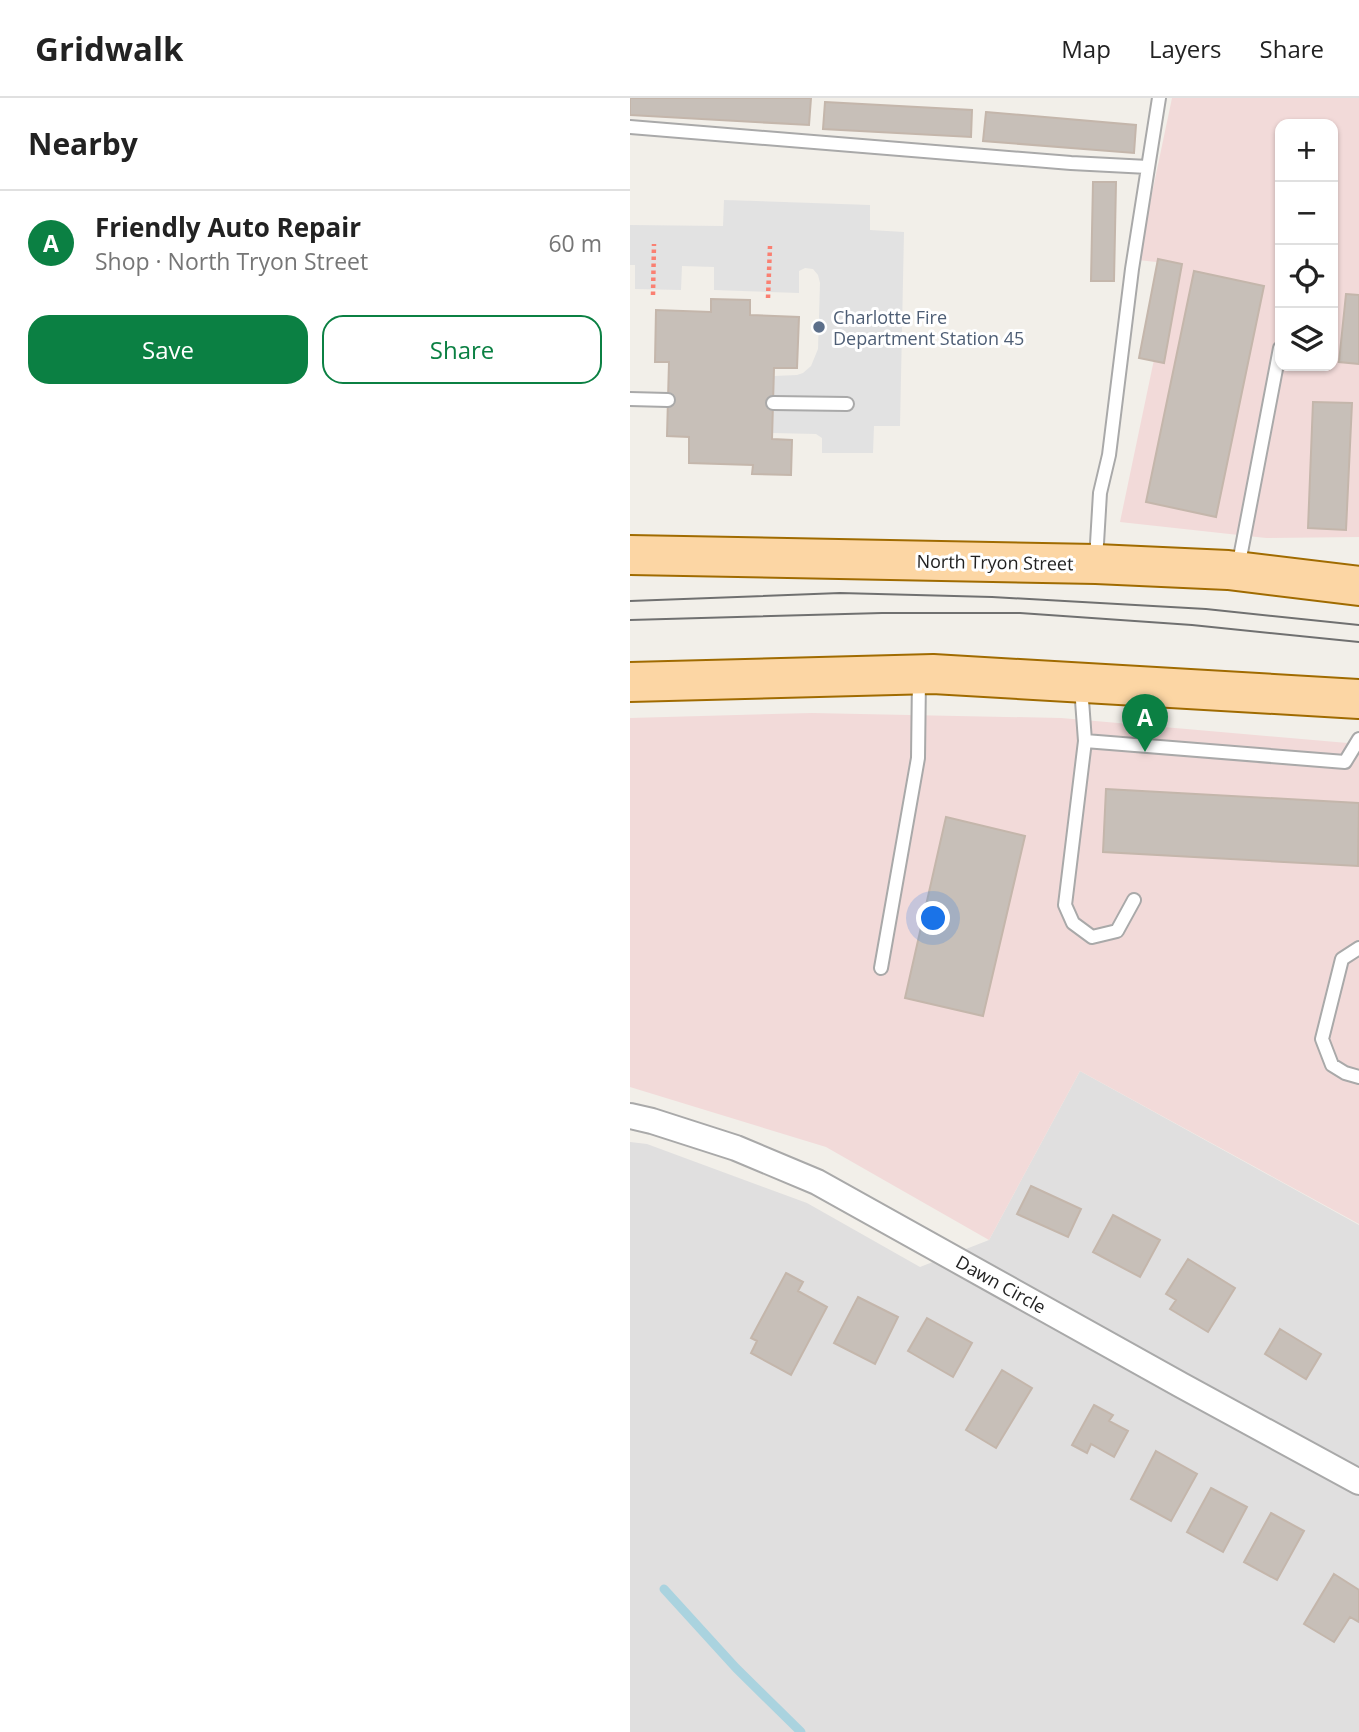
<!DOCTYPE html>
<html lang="en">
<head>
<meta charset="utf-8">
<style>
  body { margin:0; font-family:"Open Sans",sans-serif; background:#f2f2f2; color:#222 }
  .controls { position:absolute; right:21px; top:21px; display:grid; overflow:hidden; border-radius:14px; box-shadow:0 2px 5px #0004 }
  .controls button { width:63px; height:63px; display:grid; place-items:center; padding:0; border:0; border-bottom:2px solid #e0e0e0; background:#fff; color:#222; font:35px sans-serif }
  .you { position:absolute; left:304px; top:821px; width:24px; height:24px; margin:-18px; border:5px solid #fff; border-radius:50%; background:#1a73e8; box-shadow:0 0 0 10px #1a73e833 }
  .badge { display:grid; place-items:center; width:46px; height:46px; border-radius:50%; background:#0b8043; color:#fff; font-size:23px; font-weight:700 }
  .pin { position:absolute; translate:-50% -58px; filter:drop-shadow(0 2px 4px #0008) }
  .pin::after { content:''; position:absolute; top:37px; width:24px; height:21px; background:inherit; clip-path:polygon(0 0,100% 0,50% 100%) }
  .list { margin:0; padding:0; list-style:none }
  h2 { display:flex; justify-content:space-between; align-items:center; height:91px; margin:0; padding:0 28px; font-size:30px }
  h2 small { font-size:23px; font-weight:400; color:#767676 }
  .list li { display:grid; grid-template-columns:46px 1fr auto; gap:21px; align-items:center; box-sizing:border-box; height:105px; padding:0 28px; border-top:2px solid #e0e0e0 }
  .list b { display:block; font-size:26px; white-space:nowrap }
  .list p { margin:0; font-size:23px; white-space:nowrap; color:#767676 }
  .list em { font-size:23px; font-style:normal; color:#767676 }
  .actions { display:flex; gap:14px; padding:21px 28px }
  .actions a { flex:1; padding:16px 0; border:2px solid #0b8043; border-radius:21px; text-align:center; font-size:24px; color:#0b8043 }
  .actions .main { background:#0b8043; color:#fff }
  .icon { flex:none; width:38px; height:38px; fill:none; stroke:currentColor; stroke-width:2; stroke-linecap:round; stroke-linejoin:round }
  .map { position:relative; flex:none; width:729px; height:1634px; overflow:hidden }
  header { display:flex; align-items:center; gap:42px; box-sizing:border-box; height:98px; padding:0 35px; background:#fff; border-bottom:2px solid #e0e0e0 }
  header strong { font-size:33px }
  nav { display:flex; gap:38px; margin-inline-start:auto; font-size:24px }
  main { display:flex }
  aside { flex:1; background:#fff }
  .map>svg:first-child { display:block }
  .residential { fill:#e0dfdf }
  .commercial { fill:#f2dad9; fill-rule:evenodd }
  .parking { fill:#e2e2e2 }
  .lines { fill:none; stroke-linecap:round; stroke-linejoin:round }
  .stream { stroke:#aad3df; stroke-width:9 }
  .building { fill:#c7bfb8; stroke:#c4b6ab; stroke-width:2 }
  .service-casing { stroke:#a9a9a9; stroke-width:16 }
  .minor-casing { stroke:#a9a9a9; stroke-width:28 }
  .primary-casing { stroke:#a06b00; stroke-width:42 }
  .path { stroke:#fa8072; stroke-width:4.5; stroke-dasharray:3.5 3.5; stroke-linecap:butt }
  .service { stroke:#fff; stroke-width:12 }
  .minor { stroke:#fff; stroke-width:24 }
  .primary { stroke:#fcd6a4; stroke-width:38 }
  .tram { stroke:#707070; stroke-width:2 }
  .service-dot { fill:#5c6f8a; stroke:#fff; stroke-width:2.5 }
  .labels { text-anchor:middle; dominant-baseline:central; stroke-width:6; stroke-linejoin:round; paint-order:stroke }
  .service-label { font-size:18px; fill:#4e5e75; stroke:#fff; text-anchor:start }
  .street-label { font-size:18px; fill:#222; stroke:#fff }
</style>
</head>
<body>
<header>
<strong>Gridwalk</strong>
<nav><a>Map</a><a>Layers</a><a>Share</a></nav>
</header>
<main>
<aside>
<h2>Nearby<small></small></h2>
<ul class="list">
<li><span class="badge">A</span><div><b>Friendly Auto Repair</b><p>Shop · North Tryon Street</p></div><em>60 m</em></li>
</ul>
<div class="actions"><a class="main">Save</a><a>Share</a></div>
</aside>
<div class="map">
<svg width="729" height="1634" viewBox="0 0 729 1634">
  <rect width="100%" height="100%" fill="#f2efe9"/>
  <path class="residential" d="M450 973 729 1127V1634H0V1044L17 1046 177 1105 290 1169 359 1142Z"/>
  <path class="commercial" d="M542 0H729V439L636 440 490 424 544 166 508 162ZM650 26H703V268H650Z
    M182 615 431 620 729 646V1126L450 973 359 1142 196 1049 0 989V620Z"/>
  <path class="parking" d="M94 102 240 107V132L274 134 270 328H244L243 355H192V340L186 336 142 335 144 278 167 277 173 275 181 268 188 251 190 185 188 177 183 171 175 170 169 173V195L84 192V169L52 168 51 192 5 191V167H0V127L93 128Z"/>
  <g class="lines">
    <path class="stream" d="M34 1491 106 1570 171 1634"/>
  </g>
  <path class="building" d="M0 0H181L179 27 0 17Z
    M195 4 342 12 341 39 193 31Z
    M356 14 506 27 504 55 353 43Z
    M463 84H486L484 183H461Z
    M528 161 552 166 534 265 509 260Z
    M564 173 634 188 586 419 516 404Z
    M716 196 729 197V266L709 264Z
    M81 201 120 202V217L169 219 167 270H144L142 341 162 342 161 377 122 376 123 367 59 365V339L37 338 39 264H25L26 212 81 214Z
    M683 304 722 305 716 432 678 430Z
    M476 691 729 705 728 768 473 754Z
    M316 719 395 738 353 918 275 900Z
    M401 1088 451 1111 438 1139 387 1116Z
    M483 1117 530 1142 510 1179 463 1154Z
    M558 1161 605 1190 578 1234 540 1211 546 1202 536 1196Z
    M156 1175 173 1184 168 1193 197 1209 161 1277 121 1255 127 1243 121 1240Z
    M228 1199 268 1219 245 1266 204 1245Z
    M297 1220 342 1245 323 1279 278 1253Z
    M650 1231 691 1256 676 1281 635 1256Z
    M372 1272 402 1290 366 1350 336 1332Z
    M464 1307 483 1317 479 1323 498 1333 484 1359 461 1346 457 1355 442 1347Z
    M526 1353 567 1376 541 1423 501 1401Z
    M581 1390 617 1409 593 1454 557 1434Z
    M641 1415 674 1433 647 1482 614 1464Z
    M704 1476 729 1492V1524L720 1519 704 1544 674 1526Z"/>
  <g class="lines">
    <g class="service-casing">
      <path id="service" d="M0 29 441 65 518 69
        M0 301 38 302
        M143 305 217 306
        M466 462 470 395 479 357 502 171 529 0
        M608 470 650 250
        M451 589 455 643 715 664 729 641
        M455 643 435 807 443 825 462 839 487 833 504 802
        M729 850 712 861 692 941 702 967 715 975 729 979
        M251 870 288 660 289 580"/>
    </g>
    <g class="minor-casing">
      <path id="minor" d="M0 1018 22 1023 106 1050 187 1084 551 1287 729 1384"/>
    </g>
    <g class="primary-casing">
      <path id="primary" d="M0 457 466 466 598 472 729 488
        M0 584 303 576 729 601"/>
    </g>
    <path class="path" d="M23 197 24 146
      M138 200 140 148"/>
    <use href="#service" class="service"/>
    <use href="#minor" class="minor"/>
    <use href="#primary" class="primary"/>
    <path class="tram" d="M0 503 210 495 362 499 576 511 729 527
      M0 522 252 515H390L562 527 729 544"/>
  </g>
  <circle class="service-dot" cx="189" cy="229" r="7"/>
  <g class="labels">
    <g class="service-label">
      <text x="203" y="219">Charlotte Fire<tspan x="203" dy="21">Department Station 45</tspan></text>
    </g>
    <g class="street-label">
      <text transform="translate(365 464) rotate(1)">North Tryon Street</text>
      <text transform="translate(371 1186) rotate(29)">Dawn Circle</text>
    </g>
  </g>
</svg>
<div class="controls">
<button>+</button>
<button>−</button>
<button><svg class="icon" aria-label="locate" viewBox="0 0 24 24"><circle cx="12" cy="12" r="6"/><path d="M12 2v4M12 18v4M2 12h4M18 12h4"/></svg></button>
<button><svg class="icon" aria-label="layers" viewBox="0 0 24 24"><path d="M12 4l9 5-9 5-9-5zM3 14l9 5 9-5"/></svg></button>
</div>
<div class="you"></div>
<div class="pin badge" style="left:515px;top:654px">A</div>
</div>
</main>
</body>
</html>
